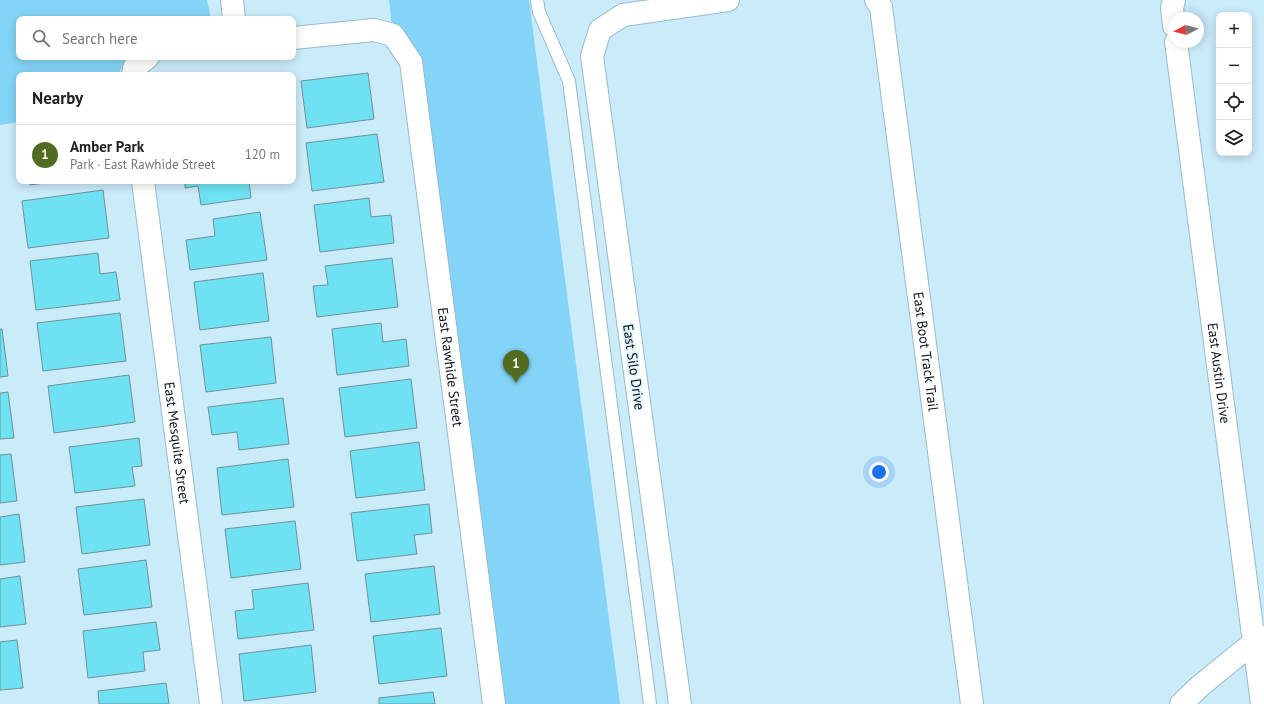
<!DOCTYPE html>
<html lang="en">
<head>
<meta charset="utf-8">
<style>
  body { margin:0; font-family:"PT Sans",sans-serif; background:#f6f6f6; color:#222 }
  .controls { position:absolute; right:12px; top:12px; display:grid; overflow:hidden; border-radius:8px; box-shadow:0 2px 10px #0003 }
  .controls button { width:36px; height:36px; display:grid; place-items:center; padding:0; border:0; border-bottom:1px solid #e0e0e0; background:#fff; color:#222; font:20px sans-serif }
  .compass { position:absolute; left:1168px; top:12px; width:36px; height:36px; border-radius:50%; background:#fff; box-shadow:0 2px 10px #0003; rotate:263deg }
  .you { position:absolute; left:879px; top:472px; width:14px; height:14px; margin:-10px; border:3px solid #fff; border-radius:50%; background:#1a73e8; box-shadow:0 0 0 6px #1a73e833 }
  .badge { display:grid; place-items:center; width:26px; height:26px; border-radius:50%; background:#516c1f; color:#fff; font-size:13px; font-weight:700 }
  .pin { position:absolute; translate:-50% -33px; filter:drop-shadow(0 1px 2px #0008) }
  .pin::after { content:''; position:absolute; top:21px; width:14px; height:12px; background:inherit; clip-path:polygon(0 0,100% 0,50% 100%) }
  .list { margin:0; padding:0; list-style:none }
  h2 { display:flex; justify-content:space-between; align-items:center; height:52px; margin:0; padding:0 16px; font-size:17px }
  h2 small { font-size:13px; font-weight:400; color:#767676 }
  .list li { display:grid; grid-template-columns:26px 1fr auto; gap:12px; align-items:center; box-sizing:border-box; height:60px; padding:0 16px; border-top:1px solid #e0e0e0 }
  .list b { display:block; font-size:15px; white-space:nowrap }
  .list p { margin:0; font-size:13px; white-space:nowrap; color:#767676 }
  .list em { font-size:13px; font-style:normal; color:#767676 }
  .icon { flex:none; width:22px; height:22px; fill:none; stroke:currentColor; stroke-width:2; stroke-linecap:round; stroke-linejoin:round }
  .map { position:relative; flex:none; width:1264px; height:704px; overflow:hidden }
  .search { position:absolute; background:#fff; box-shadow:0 2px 10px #0003; left:16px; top:16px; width:280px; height:44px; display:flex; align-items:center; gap:10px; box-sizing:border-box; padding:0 14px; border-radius:8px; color:#767676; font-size:15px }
  .panel { position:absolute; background:#fff; box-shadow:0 2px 10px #0003; left:16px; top:72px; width:280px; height:112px; border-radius:8px }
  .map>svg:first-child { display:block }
  .green { fill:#84d4f8 }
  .building { fill:#6ee2f3; stroke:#6f9298 }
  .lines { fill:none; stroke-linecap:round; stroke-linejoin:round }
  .service-casing { stroke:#9ab9c7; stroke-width:14 }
  .minor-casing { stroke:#9ab9c7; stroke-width:24 }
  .service { stroke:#fff; stroke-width:12 }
  .minor { stroke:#fff; stroke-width:22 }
  .labels { text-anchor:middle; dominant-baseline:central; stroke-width:3.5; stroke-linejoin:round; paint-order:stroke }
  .street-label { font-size:14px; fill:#061116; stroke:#e2f5ff }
</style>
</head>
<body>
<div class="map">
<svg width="1264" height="704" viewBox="0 0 1264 704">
  <rect width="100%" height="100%" fill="#caebfa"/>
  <path class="green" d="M0 0H207L211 19H19V57H126L118 75H19V122L0 125Z
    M389 0H529L620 704H494L411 63 393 35Z"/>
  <path class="building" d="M368 73 374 119 307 128 301 81Z
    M377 134 384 182 312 191 306 143Z
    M30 181H59L30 185Z
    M185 181H249L251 198 201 205 198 186 185 188Z
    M103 190 109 238 28 248 22 201Z
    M369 198 371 217 391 215 394 243 320 252 314 205Z
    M260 212 267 260 190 270 186 240 215 236 213 219Z
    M98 253 100 274 116 272 120 300 36 310 30 261Z
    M392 258 398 307 317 317 313 286 328 285 325 266Z
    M263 273 269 321 200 330 194 282Z
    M120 313 126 361 43 371 37 323Z
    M381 323 383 342 406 339 409 366 337 375 332 329Z
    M0 329H2L8 376 0 377Z
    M271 337 276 383 206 392 200 345Z
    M129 375 135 422 54 433 48 386Z
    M411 379 417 428 345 437 339 388Z
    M8 392 14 438 0 439V393Z
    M283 398 289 444 239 450 237 432 212 435 208 407Z
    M139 438 142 466 132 467 135 486 75 493 69 447Z
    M419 442 425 490 356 498 350 451Z
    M11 454 17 501 0 503V455Z
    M288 459 294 507 222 515 217 468Z
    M144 499 150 545 82 554 76 507Z
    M429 504 432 533 414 535 417 554 357 561 351 513Z
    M19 514 25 562 0 565V517Z
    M295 521 301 569 231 578 225 529Z
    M146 560 152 607 84 615 78 569Z
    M434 566 440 614 371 622 365 574Z
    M20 576 26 624 0 627V579Z
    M308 583 314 630 238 639 235 611 254 609 252 590Z
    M156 622 160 650 143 652 145 671 88 678 83 631Z
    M441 628 447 676 379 684 373 636Z
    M17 640 23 688 0 690V642Z
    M311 645 316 692 244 701 239 654Z
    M166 683 169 704H99L98 691Z
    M433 692 435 704H379V698Z"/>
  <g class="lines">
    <g class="service-casing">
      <path id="service" d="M537 0 539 12 569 81 650 704"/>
    </g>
    <g class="minor-casing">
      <g id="minor">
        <path d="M232 0 234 19"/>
        <path id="s1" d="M876 0 881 7 972 704"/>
        <path d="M1174 0 1172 8 1174 26"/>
        <path id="s2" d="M293 38 374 30 393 35 411 62 494 704"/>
        <path id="s3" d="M1176 42 1262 704"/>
        <path d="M133 75 134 68 148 57"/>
        <path id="s4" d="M143 181 211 704"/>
        <path d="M680 704 592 56 600 30 623 15 728 0"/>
        <path d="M1181 704 1200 686 1254 642 1264 637"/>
      </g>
    </g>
    <use href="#service" class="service"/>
    <use href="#minor" class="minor"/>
  </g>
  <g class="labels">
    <g class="street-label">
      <text stroke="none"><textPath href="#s1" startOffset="356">East Boot Track Trail</textPath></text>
      <text stroke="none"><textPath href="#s2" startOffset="441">East Rawhide Street</textPath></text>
      <text transform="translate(634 367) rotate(82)">East Silo Drive</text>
      <text stroke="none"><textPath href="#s3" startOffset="334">East Austin Drive</textPath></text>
      <text stroke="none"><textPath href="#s4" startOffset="264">East Mesquite Street</textPath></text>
    </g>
  </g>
</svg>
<div class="controls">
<button>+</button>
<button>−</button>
<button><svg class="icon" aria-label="locate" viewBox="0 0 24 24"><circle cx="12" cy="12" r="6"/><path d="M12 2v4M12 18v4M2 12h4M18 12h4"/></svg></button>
<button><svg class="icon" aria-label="layers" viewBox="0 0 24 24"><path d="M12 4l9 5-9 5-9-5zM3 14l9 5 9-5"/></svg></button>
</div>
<svg class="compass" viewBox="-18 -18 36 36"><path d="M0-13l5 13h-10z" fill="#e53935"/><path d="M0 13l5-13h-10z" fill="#767676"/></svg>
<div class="you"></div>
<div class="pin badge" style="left:516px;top:383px">1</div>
<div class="search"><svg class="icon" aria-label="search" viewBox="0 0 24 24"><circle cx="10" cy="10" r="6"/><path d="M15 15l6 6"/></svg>Search here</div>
<section class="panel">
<h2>Nearby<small></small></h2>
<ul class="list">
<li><span class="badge">1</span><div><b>Amber Park</b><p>Park · East Rawhide Street</p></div><em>120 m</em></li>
</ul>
</section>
</div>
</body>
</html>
